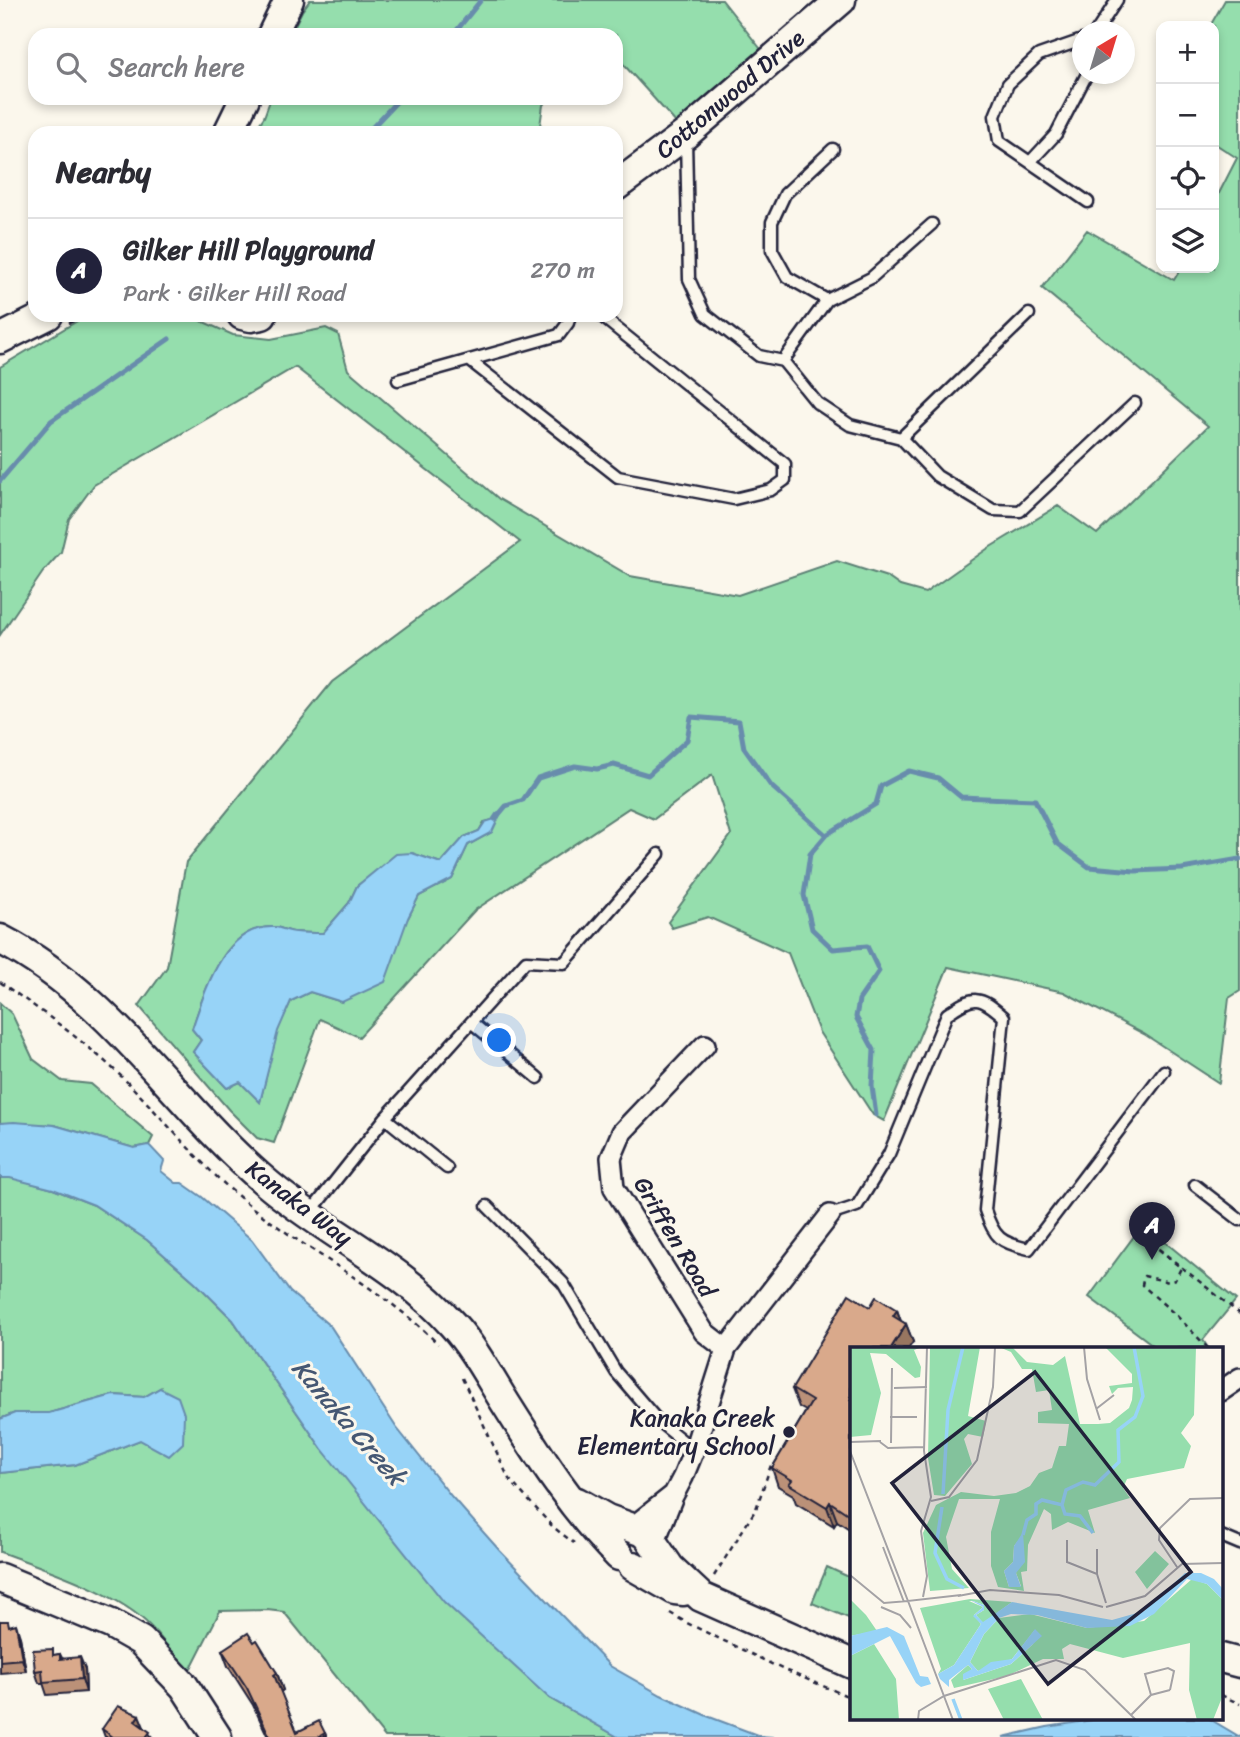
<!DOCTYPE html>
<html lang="en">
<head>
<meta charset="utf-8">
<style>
  body { margin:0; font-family:Sriracha,sans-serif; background:#f7f7f7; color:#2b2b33 }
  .controls { position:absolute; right:21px; top:21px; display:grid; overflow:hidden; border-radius:14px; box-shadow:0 4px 10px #0003 }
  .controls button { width:63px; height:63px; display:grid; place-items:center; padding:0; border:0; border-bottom:2px solid #e1e1e2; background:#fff; color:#2b2b33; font:35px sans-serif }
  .compass { position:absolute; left:1072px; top:21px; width:63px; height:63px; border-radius:50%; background:#fff; box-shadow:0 4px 10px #0003; rotate:38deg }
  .you { position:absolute; left:500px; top:1041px; width:24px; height:24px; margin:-18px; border:5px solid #fff; border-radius:50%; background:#1a73e8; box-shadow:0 0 0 10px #1a73e833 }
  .badge { display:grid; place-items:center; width:46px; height:46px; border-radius:50%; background:#22223b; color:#fff; font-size:23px; font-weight:700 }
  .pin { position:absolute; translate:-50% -58px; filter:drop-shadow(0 2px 4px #0008) }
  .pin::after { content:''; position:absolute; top:37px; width:24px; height:21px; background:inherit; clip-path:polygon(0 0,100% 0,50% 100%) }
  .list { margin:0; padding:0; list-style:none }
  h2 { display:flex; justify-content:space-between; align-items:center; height:91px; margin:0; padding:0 28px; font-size:30px }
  h2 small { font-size:23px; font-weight:400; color:#7c7c81 }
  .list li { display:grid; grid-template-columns:46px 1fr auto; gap:21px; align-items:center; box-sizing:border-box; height:105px; padding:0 28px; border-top:2px solid #e1e1e2 }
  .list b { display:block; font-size:26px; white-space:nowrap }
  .list p { margin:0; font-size:23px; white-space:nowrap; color:#7c7c81 }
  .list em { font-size:23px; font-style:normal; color:#7c7c81 }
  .icon { flex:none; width:38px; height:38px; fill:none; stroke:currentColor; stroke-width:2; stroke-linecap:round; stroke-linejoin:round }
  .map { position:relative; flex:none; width:1240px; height:1737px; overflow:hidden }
  .search { position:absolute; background:#fff; box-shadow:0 4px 10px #0003; left:28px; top:28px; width:595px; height:77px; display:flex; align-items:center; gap:18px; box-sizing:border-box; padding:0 24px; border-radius:21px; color:#7c7c81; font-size:26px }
  .panel { position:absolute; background:#fff; box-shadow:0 4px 10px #0003; left:28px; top:126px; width:595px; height:196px; border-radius:21px }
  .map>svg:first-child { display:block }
  .green { fill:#95dead; stroke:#5c8074; stroke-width:2; fill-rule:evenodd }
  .water { fill:#97d3f7; stroke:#688cac; stroke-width:2 }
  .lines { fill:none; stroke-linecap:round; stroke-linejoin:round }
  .stream { stroke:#688cac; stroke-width:5 }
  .lane-casing { stroke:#22223b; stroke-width:15 }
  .street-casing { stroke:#22223b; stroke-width:24 }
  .secondary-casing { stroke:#22223b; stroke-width:33 }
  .path { stroke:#22223b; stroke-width:2.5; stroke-dasharray:5 5; stroke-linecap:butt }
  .lane { stroke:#fbf7ec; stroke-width:10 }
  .street { stroke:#fbf7ec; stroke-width:19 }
  .secondary { stroke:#fbf7ec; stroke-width:28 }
  .wall { fill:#bb9178; stroke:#22223b; stroke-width:2 }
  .shaded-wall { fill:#987661; stroke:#22223b; stroke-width:2 }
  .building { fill:#d9a98b; stroke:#22223b; stroke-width:2 }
  .poi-dot { fill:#22223b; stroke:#fbf7ec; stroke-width:2.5 }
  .labels { text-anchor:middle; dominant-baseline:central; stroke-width:6; stroke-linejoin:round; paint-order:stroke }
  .street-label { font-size:24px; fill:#22223b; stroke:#fbf7ec }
  .poi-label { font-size:24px; fill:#22223b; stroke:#fbf7ec; text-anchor:end }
  .water-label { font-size:26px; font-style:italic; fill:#455773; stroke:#fbf7ec }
  .inset-river { fill:none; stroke:#97d3f7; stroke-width:3.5 }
  .inset-road { fill:none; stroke:#a4a2a5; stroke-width:2 }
  .view { fill:#22223b; fill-opacity:0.15; stroke:#22223b; stroke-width:3.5 }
  .inset-edge { fill:none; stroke:#22223b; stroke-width:3.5 }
</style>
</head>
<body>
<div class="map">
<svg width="1240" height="1737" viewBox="0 0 1240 1737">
  <rect width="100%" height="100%" fill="#fbf7ec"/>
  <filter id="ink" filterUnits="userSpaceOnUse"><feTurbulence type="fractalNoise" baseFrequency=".0143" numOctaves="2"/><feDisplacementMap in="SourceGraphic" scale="14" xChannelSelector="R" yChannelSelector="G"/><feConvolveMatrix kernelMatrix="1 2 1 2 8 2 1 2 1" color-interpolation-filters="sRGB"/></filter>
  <g filter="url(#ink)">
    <path class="green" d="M310 0H722L771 62 686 134 616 56V35H290L302 11Z
      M1225 0H1240V991L1229 998 1219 1083 1144 1034 1064 992 948 967 884 1121 873 1115 819 1032 788 953 708 917 672 928 668 922 731 835 712 775 654 819 629 808 475 910 359 1037 320 1019 274 1143 257 1138 229 1110 139 1006 167 967 186 862 332 682 520 542 295 367 94 485 69 519 61 552 43 572 0 635V367L79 320 101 315H188L233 335 271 339 326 328 338 334 348 370 499 499 630 576 738 595 837 561 887 577 900 586 925 593 987 549 1058 506 1097 534 1208 426 1042 288 1087 230 1174 280 1181 268H1214V203L1237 158 1214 143V26H1210ZM492 820V832L468 845 452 879 419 896 408 918 342 1002 310 992 291 1001 277 1031 260 1102 240 1082 227 1088 193 1052 201 1040 192 1029C205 991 224 924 275 927 282 928 289 932 296 932 305 933 314 933 323 933L349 903 357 886 375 872 412 853 441 863 464 837 479 831 484 822Z
      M271 98H549L543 105 539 133H253L264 117Z
      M0 1003 12 1014 33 1059 62 1081 91 1084 153 1137 149 1145 134 1148 54 1125 0 1123Z
      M10 1177 53 1189 94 1205 147 1240 195 1282 233 1320 322 1449 549 1698 618 1737H385L284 1612 267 1610 220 1611 188 1674C176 1659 165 1641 151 1627 120 1593 44 1568 0 1552V1473L75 1465 140 1440 160 1388 144 1397 113 1395 49 1413H15L0 1419V1178Z
      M1143 1224 1236 1300 1203 1340 1208 1348H1157L1089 1297Z
      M827 1567 851 1578V1619L812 1603Z"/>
    <path class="water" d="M496 814 500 815 492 832 468 845 452 879 419 896 408 918 385 982 342 1002 310 992 291 1001 278 1031 260 1102 240 1082 227 1088 193 1052 201 1040 192 1029C205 991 224 924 275 927 282 928 289 932 296 932 305 933 314 933 323 933L349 903 357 886 396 854 412 853 441 863 464 837 479 831 485 822 492 820Z
      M14 1122 54 1125 134 1148 149 1145 164 1161 161 1171 176 1183H182L202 1197 252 1240 290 1292 331 1327 396 1427 452 1497 500 1551 610 1666 661 1695 707 1716 760 1736 773 1737H618L549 1698 444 1602 322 1449 233 1320 195 1282 147 1240 94 1205 53 1189 10 1178H0V1123Z
      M160 1388 178 1397 184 1414 183 1443 169 1456 140 1440 75 1465 0 1473V1419L15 1413H49L113 1395 144 1397Z
      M1105 1718H1208L1240 1737H1003L1047 1727Z"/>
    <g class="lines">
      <path class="stream" d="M453 35 481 0
        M367 133 400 98
        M0 481 51 421 169 339
        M495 819 506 806 523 800 538 778 575 766 597 769 614 765 648 775 687 740 691 717 739 721 744 748 771 786 826 835 876 804 881 786 909 771 938 778 961 797 1035 800 1057 843 1089 867 1135 871 1182 869 1240 859
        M826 835 810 854 804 895 812 929 833 949 867 946 879 971 859 1000 856 1017 874 1050 872 1086 876 1115"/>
      <g class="lane-casing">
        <path id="lane" d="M1096 32 1117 0
          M1082 40 1039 55 1008 84 995 116 999 141 1088 202
          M686 139 689 279 705 314 759 356 783 361 817 403 850 425 901 438 937 476 993 510 1020 511 1135 403
          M1031 161 1056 134 1087 74
          M827 300 787 277 772 250V222L785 194 833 149
          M469 360 618 477 734 499 771 490 785 480V464L600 315
          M783 361 827 300 871 278 932 224
          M398 380 559 335 568 323 570 315
          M901 438 1029 314
          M471 1022 538 1078
          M385 1118 447 1168
          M1195 1185 1240 1220
          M487 1206 563 1283 616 1372 658 1421 694 1450
          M309 1214 385 1118 526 961 564 963 659 854
          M830 1215 857 1206 889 1154 947 1014C974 995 979 995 1004 1017L985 1210C994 1238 1001 1243 1029 1249L1164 1071
          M1221 1536 1240 1544"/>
      </g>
      <g class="street-casing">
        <path id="street" d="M705 1045 622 1132 611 1158 614 1188 704 1332 726 1349
          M1221 1391 1240 1378
          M634 1530 639 1522 672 1496
          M653 1546 673 1496 683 1477 694 1450 726 1349 830 1215"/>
      </g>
      <g class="secondary-casing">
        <path id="secondary" d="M272 35 289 0
          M228 133 245 98
          M616 186 686 134 841 0
          M242 315 251 317 262 315
          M0 339 48 315
          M0 939C114 998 173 1104 268 1184 327 1234 401 1266 453 1325 474 1348 489 1377 506 1404 540 1458 574 1511 619 1556
          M577 1502 607 1519 646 1533 670 1568 701 1597 852 1664
          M633 1566 675 1590 684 1591
          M0 1578 111 1624 141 1641 184 1686 217 1737
          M1221 1658 1240 1663"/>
      </g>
      <path class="path" d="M69 323 87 315
        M0 982C47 1015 93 1047 133 1088 168 1124 199 1163 237 1195 300 1249 380 1285 438 1344
        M1208 1348 1178 1317 1142 1285 1144 1276 1169 1282 1175 1280 1181 1268 1149 1241 1240 1314
        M462 1378 509 1479 553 1527 574 1543
        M714 1576 756 1509 771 1465
        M670 1613 687 1623 782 1669 852 1698
        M1221 1695 1240 1704
        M922 1718H948"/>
      <use href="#lane" class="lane"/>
      <use href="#street" class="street"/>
      <use href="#secondary" class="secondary"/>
    </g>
    <path class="wall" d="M870 1307 897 1310 901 1321 906 1324 913 1342 851 1348V1530L837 1521 834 1526 796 1503 793 1495 778 1486 772 1468 806 1411 799 1407 792 1389Z
      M0 1621 10 1626 20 1637 26 1671 0 1673Z
      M254 1642 277 1673 283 1690 280 1692 297 1732 325 1733 327 1737H268L253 1705 228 1666 222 1650Z
      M60 1654 62 1658 85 1669 86 1692 47 1695 43 1683H39L35 1671 55 1655Z
      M144 1727 152 1737H105L102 1729Z"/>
    <path class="shaded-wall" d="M897 1310 903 1328 893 1316Z
      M906 1324 913 1342 909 1348H891Z
      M830 1502 837 1521 834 1526 827 1507Z
      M16 1624 20 1637 26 1671 22 1659Z
      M80 1657 85 1669 86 1692 82 1679Z
      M277 1673 283 1690 280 1692 274 1675Z
      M139 1715 144 1727 135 1721Z"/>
    <path class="building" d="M849 1294 870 1307 876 1297 897 1310 893 1316 906 1324 891 1348H851V1516L830 1502 827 1507 789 1484 792 1480 772 1468 812 1401 792 1389Z
      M0 1621H8L9 1626 16 1624 22 1659 0 1661Z
      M248 1633 254 1642 257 1640 277 1673 274 1675 297 1732 319 1721 325 1733 318 1737H270L247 1688 222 1650Z
      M53 1649V1655L60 1654V1659L80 1657 82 1679 43 1682 42 1670 35 1671 33 1650Z
      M118 1706 139 1715 135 1721 150 1732 146 1737H113L102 1729Z"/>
  </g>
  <circle class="poi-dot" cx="789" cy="1432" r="7"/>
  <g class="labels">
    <g class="street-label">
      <text transform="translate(730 94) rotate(-40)">Cottonwood Drive</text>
      <text transform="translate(299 1203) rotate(37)">Kanaka Way</text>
      <text transform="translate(675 1237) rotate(59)">Griffen Road</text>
    </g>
    <g class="poi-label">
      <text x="775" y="1418">Kanaka Creek<tspan x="775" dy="28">Elementary School</tspan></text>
    </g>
    <g class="water-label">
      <text transform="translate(349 1422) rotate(49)">Kanaka Creek</text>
    </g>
  </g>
  <g transform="translate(850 1347)">
    <rect width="373" height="373" fill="#fbf7ec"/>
    <path d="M0 0H72L64 3 71 20 70 30 65 31 36 7 20 6 31 46 21 88 0 90ZM80 0H130L118 69 136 74 133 90 118 87 114 92 122 117 95 149 84 148 78 111ZM149 0H162L177 15 203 18 215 9 230 77H248L260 76 279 61 282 53 283 40 268 41 262 47 259 39 282 36V27L255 0H346L344 68 331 86 341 99 334 121 277 132 273 141 280 151 238 163 245 186 218 175 202 183 201 167 194 162 178 198 177 224 171 225 174 244 148 240 141 219V185L150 152H109L96 190 102 222 119 241 80 244 73 186 86 158 111 145 144 149 166 146 180 139 189 126 202 121 209 99H216L219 77 188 76V65L202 63 199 43 186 45 182 22H172L161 5ZM173 188 166 226 171 239 159 240 154 224 163 215 164 199ZM305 204 319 217 297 242 285 225ZM342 232 357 237 373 253V348L363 373H347L339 343 340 296 273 311 220 297 212 302 214 312H193L157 329 104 341 101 333 118 318 122 322 113 333 161 317 182 298 188 290 184 284 162 312 128 324 120 315 134 287 149 271 180 267 237 281 294 274ZM0 252 16 268 27 284 0 289ZM120 252 162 255 133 276 126 268 134 263V258L123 254H119L133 260 124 268 131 277 104 318 88 327 91 322 70 261ZM24 297 46 332 49 373H0V309ZM171 332 193 373H154L138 342Z" fill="#95dead" fill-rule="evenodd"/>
    <path d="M173 185 175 215 166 226 171 240H159L154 224 163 215 164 199ZM335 226H351L364 232 373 242V253L357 237 337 232 304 267 280 279 237 281 187 268 161 267 149 271 134 287 120 315 128 324 141 315 162 312 185 282 192 289 161 317 113 333V327L122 322 118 318 99 333V340L90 332 88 327 104 318 131 277 123 269 133 260 120 253 134 258V263L126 268 133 275 162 255 262 273 294 264ZM37 280 54 289 70 329 78 330 81 337 71 340 66 336 40 289 0 309V289Z" fill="#97d3f7"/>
    <path class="inset-river" d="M93 147 98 63 113 0M212 158 215 167 230 169 243 186M92 160 85 206 97 232 114 241M173 188 177 173 186 167V157L192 153 212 158 216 143 233 135 245 138 269 115 268 83 285 70 293 49 284 0M103 352 111 373"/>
    <path class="inset-road" d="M234 0 237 32 250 73M44 41 77 40M246 62 264 48M40 70H67M0 95 31 94M30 95 38 101 74 100M41 96 42 21M0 104 58 254 111 248M81 154 99 150 127 113 143 40 145 0M217 193V215L247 227M33 200 54 255M247 202V227L256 256M327 220 309 193 310 181 340 152 373 151M0 228 34 256 58 254 103 373M108 249 140 243 209 248 253 260M73 250 77 229 71 184 81 150 74 104 77 0M31 260 50 268 61 281M256 260 295 249 332 217 373 216M301 348 295 327 318 321 324 324 320 343M281 368 301 348 320 343M68 373 69 364 94 349 206 313 235 323 286 373"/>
    <path class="view" d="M185 25 341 225 198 337 42 136Z"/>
    <rect width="373" height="373" class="inset-edge"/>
  </g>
</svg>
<div class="controls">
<button>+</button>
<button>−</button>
<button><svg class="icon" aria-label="locate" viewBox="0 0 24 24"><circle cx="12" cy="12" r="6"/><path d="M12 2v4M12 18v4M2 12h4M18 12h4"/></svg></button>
<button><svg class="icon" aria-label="layers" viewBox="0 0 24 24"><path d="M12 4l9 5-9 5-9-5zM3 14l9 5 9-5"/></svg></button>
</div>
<svg class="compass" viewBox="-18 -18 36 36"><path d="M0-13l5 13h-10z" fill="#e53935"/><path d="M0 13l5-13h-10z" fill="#7c7c81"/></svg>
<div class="you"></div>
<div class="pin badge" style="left:1152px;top:1260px">A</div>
<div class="search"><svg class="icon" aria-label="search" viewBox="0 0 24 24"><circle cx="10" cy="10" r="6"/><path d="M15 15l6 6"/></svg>Search here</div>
<section class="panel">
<h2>Nearby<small></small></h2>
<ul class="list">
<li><span class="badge">A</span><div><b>Gilker Hill Playground</b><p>Park · Gilker Hill Road</p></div><em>270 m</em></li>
</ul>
</section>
</div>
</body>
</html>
